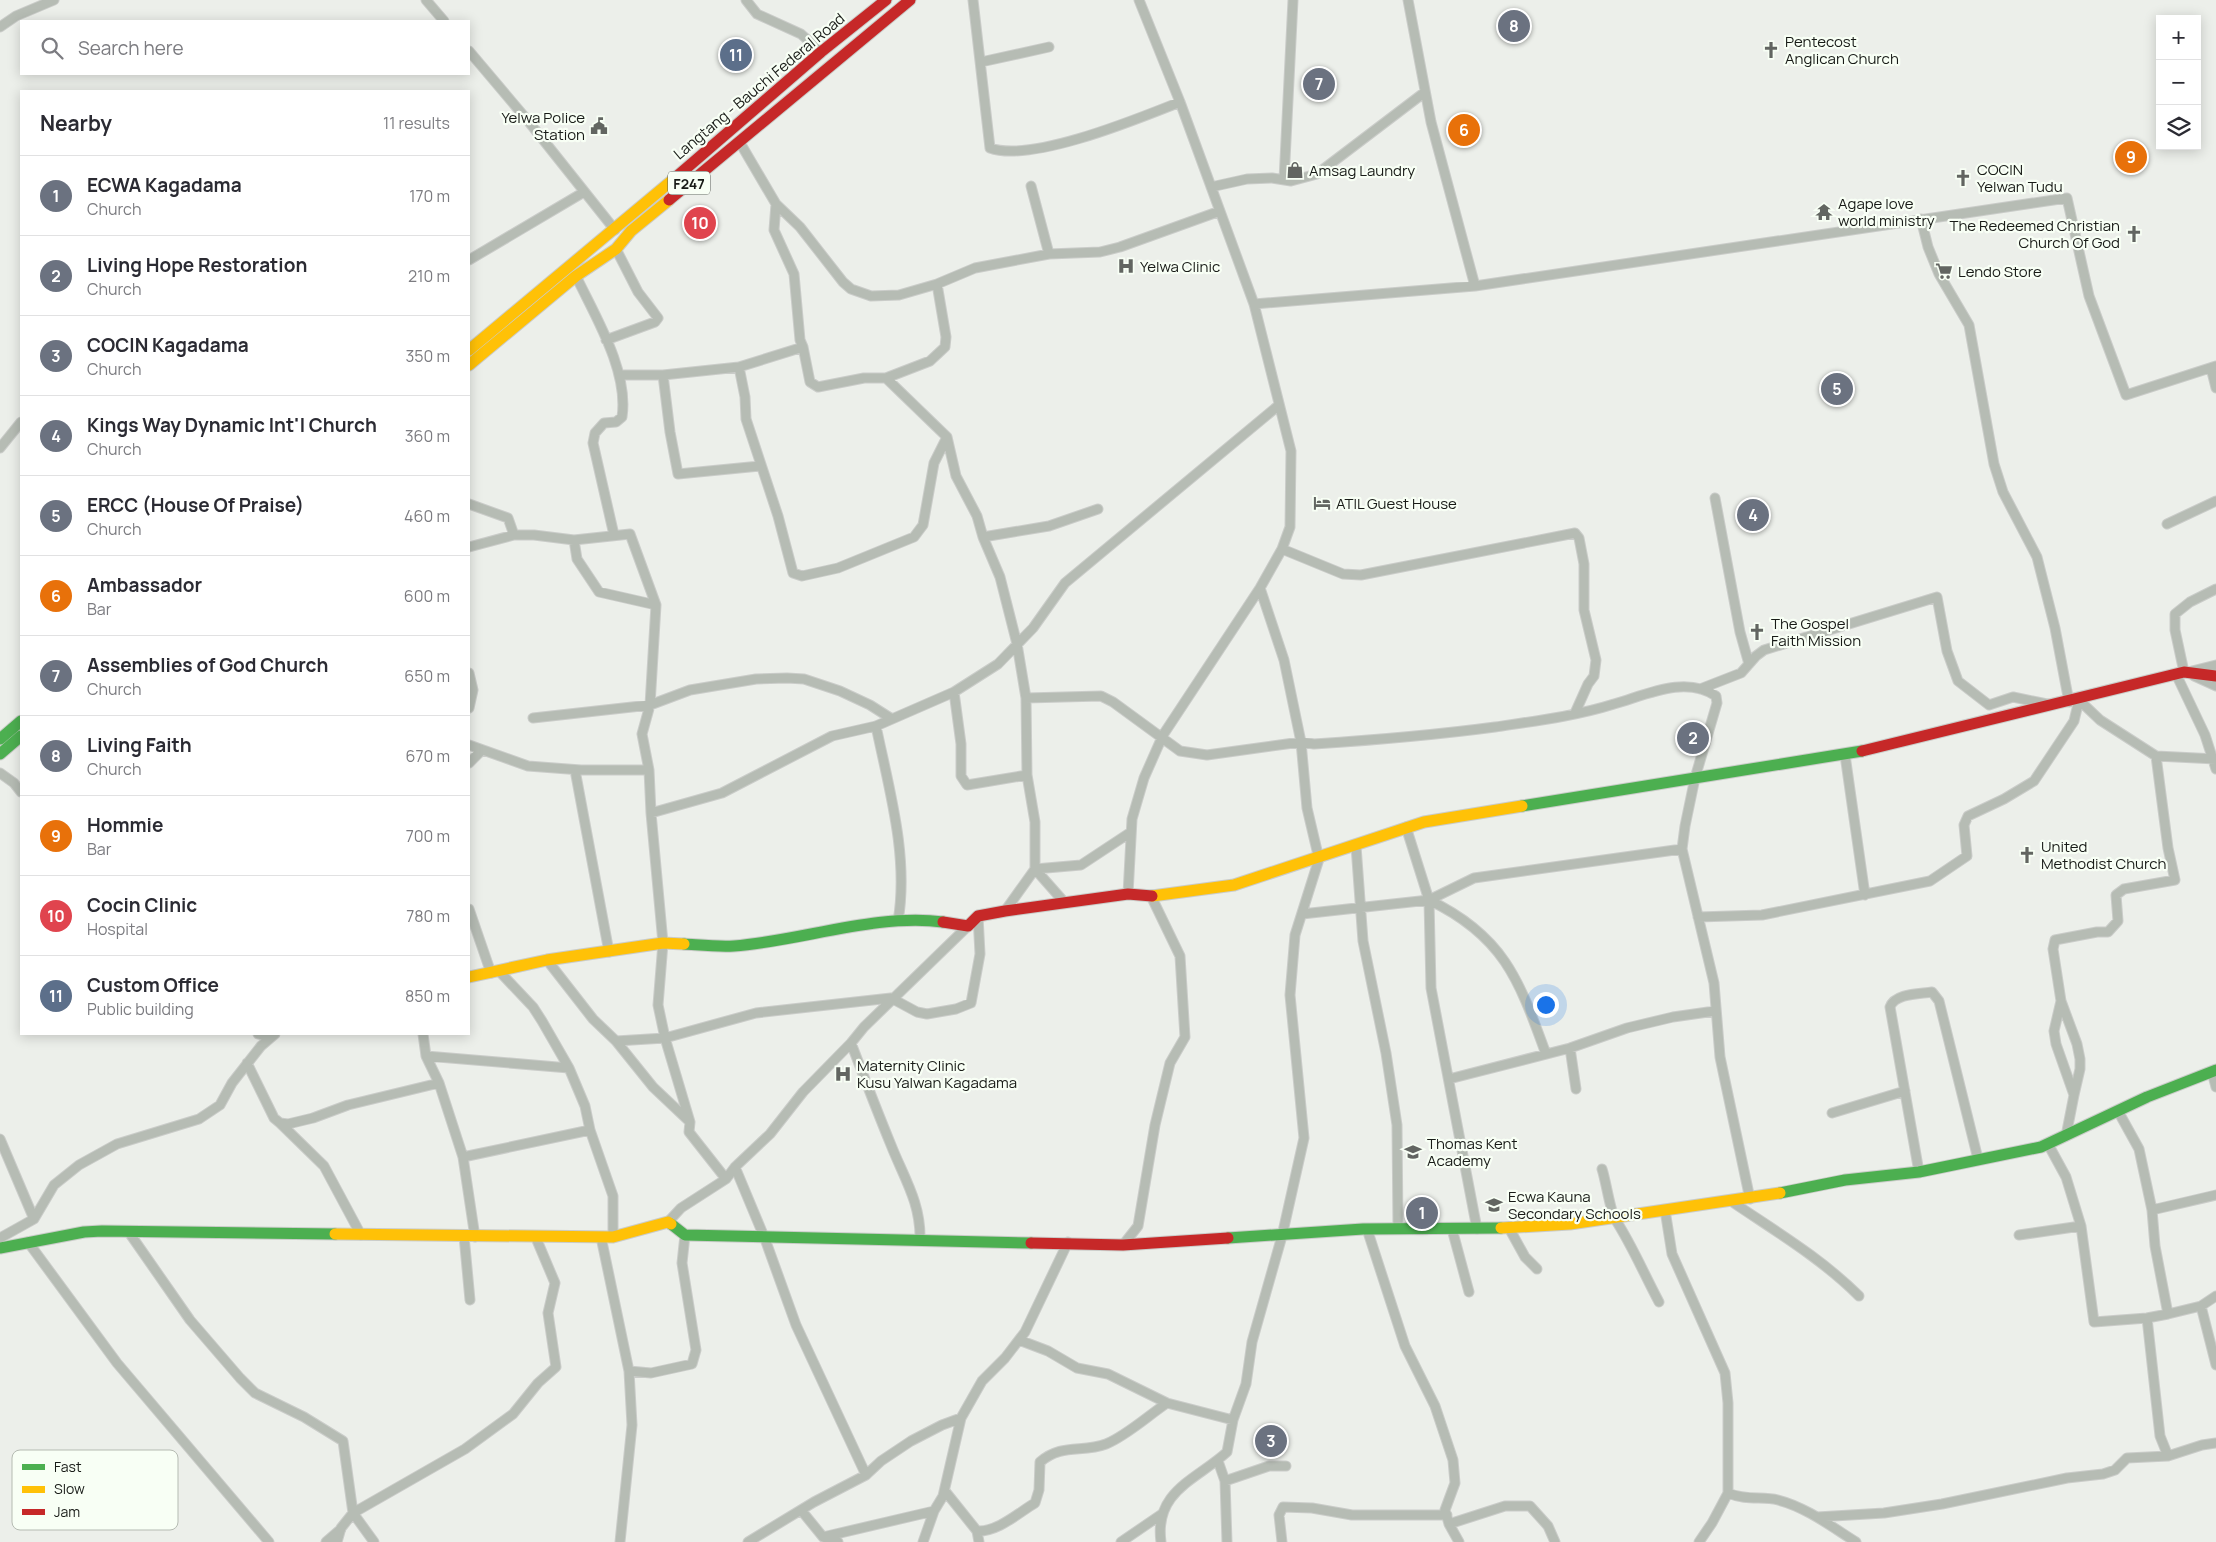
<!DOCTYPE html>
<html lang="en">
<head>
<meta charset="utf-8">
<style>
  body { margin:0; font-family:Manrope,sans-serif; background:#f7f7f7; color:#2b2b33 }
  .controls { position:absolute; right:15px; top:15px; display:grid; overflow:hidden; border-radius:0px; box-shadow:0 2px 12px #0003 }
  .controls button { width:45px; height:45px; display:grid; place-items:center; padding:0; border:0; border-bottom:1px solid #e1e1e2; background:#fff; color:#2b2b33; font:25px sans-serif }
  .you { position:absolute; left:1545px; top:1004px; width:18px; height:18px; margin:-12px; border:4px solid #fff; border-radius:50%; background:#1a73e8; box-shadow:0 0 0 8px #1a73e833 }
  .badge { display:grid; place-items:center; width:32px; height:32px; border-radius:50%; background:#ea580c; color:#fff; font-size:16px; font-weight:700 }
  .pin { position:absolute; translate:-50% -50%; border:2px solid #fff; box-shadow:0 1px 5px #0006 }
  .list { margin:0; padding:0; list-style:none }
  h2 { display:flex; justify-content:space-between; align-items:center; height:65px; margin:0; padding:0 20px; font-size:21px }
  h2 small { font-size:16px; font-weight:400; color:#7c7c81 }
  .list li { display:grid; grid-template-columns:32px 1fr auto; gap:15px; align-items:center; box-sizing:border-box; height:80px; padding:0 20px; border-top:1px solid #e1e1e2 }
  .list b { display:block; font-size:19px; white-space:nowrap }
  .list p { margin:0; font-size:16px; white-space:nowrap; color:#7c7c81 }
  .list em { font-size:16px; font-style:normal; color:#7c7c81 }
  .icon { flex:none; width:28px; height:28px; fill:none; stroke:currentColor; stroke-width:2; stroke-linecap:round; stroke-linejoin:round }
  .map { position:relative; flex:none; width:2216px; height:1542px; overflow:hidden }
  .search { position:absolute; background:#fff; box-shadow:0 2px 12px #0003; left:20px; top:20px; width:450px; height:55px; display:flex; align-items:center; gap:12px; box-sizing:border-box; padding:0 18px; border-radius:0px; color:#7c7c81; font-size:19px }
  .panel { position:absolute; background:#fff; box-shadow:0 2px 12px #0003; left:20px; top:90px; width:450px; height:945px; border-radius:0px }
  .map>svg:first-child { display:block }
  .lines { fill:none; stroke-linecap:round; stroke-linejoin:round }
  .street-casing { stroke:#caccc9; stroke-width:11 }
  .fast-casing { stroke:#caccc9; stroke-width:13 }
  .slow-casing { stroke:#caccc9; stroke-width:13 }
  .jam-casing { stroke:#caccc9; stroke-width:13 }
  .street { stroke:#b6bcb4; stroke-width:9 }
  .fast { stroke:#4caf50; stroke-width:11 }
  .slow { stroke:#ffc107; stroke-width:11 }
  .jam { stroke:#c62828; stroke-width:11 }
  .labels { text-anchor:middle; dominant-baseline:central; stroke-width:4.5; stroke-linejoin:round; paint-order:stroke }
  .shield { fill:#f8fff5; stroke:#5b5f5a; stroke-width:1 }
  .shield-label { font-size:14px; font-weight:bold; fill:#181b17 }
  .poi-label { font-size:15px; fill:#181b17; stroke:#f8fff5; text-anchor:start }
  .street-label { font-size:15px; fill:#181b17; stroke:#f8fff5 }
  .key { fill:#f8fff5; stroke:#b5bbb2; stroke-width:1 }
  .key-label { font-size:14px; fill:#181b17 }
</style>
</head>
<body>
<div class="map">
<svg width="2216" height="1542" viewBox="0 0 2216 1542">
  <rect width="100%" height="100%" fill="#ecefea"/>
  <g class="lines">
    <g class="street-casing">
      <path id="street" d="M426 0 444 21
        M746 0 757 14 801 34 821 52
        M973 0 990 148C1031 163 1137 119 1180 102
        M1408 0 1431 122 1475 286
        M0 27 16 16 54 0
        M469 51 529 122 615 230
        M981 62 1049 47
        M1284 180 1293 0
        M1031 186 1049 254
        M1211 187 1247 179 1272 178 1291 181 1317 174 1425 92
        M776 204 800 227 843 282 851 289 871 296 899 295 937 284 975 268 1049 254 1100 252 1120 247 1220 211
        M1921 219 1928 247 1939 274 1969 325 1994 464 2003 492 2037 557 2055 628 2069 702
        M469 260 584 192
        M576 276C595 316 629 371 622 417L616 422 604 423 595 433 593 443 614 535
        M1254 304 1475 286 2067 198 2089 296 2126 395 2216 366
        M606 340 655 322 658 318 638 292 616 249
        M803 347 810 382 818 387 864 378H886L930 361 945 347 946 337 937 284
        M739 367 745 397 746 419 778 516 793 573 802 576 838 568 914 537 923 525 934 463 947 437
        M2211 368 2216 388
        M620 375H663L739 367 803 347 800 340 794 274 774 230 776 204 739 141
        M663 375 670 432 678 474 760 466
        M886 378 947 437 956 476 977 516 983 537 1000 577 1017 644 1026 698 1027 775 1035 822V869L1005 911
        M0 448 21 422
        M1715 498 1740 632 1749 664
        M469 504 508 518 514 535
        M2167 524 2216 501
        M983 537 1049 526 1098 509
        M574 540 577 559 599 592 656 605
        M469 547 514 535H534L574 540 630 534 656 605 650 705 642 734 649 770 651 813 663 943 658 1005 665 1038 690 1122
        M1282 549 1343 574 1361 575 1575 533 1579 538 1584 564V610L1596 660 1594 676 1588 684 1575 713
        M2192 671 2216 665
        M2184 672 2175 630V614L2190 602 2216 589
        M469 673 473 690 469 708
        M2176 674 2205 735 2216 769
        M2194 676 2216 686
        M1700 689 1741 673 1756 656 1764 650 1937 597 1947 651 1958 681 1989 705 2013 697 2047 704
        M954 692 961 744V776L967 785 1027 775
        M1026 698 1101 696 1113 702 1180 751 1207 755 1301 742 1314 744C1375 740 1435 735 1495 727 1535 721 1576 716 1614 704 1646 695 1685 675 1716 696L1717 703 1695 778 1685 826 1682 849 1714 983 1720 1057 1750 1199
        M2079 700 2100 720 2156 756 2216 759
        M533 718 650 705 690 690 756 679 787 678 804 679 840 691 870 705 892 719
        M876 726C889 789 909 857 898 921
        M469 745 528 766 581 770H649
        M1845 755 1865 895
        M469 763 482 750
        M575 770 609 952
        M0 773 14 783 21 792
        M651 813 722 793 832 736 876 726 954 692 998 664 1033 628 1065 583 1279 405
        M1406 827 1429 900 1431 988 1477 1229
        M1356 846 1363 941 1386 1053 1397 1125 1398 1228
        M1035 869 1081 865 1131 832
        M1035 869 1065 903
        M1128 894 1132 819 1144 778 1163 735 1260 588 1282 549 1290 527 1291 451 1254 304 1180 102 1139 0
        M1429 900C1504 936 1519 980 1546 1054
        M469 909 491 973
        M1302 914 1429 900 1474 878 1682 849
        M1698 917 1762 915 1930 881 1967 856 1964 825 1968 816 2004 799 2034 781 2074 721 2079 700
        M547 960 593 1019 616 1041 653 1087 690 1122 689 1132 726 1179
        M499 971 533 1007 542 1021 569 1068 585 1106 590 1130 613 1196V1237
        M2061 1001 2054 1031 2056 1044 2074 1095 2066 1136
        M258 1034 270 1037
        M423 1034 426 1056 439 1083 463 1157 475 1237
        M616 1041 665 1038 756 1013 891 998 917 1012 927 1014 956 1009 971 1003 980 954 978 916
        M851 1043C864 1077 877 1111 891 1145 904 1178 921 1203 920 1240
        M1570 1048 1576 1089
        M426 1056 569 1068
        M247 1063 274 1118 280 1123 288 1124 313 1118 348 1105 439 1083
        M2212 1072 2216 1087
        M1449 1079 1570 1048 1627 1028 1673 1017 1715 1011
        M2074 1095 2080 1069V1059L2077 1044 2061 1001 2053 949 2055 940 2097 932H2108L2118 921 2116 895 2124 889 2175 880 2168 848 2156 756
        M2118 1111 2139 1149 2152 1210 2155 1246 2168 1314 2201 1306 2216 1296
        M1832 1113 1905 1091
        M280 1123 324 1166 361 1235
        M0 1139 34 1219
        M463 1157 590 1130
        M735 1167 765 1239 796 1325 866 1475
        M1602 1169C1606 1181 1610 1210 1615 1219 1632 1245 1644 1274 1659 1302
        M1919 1172 1890 1007C1895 993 1920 994 1932 992L1939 1001 1978 1159
        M1731 1201C1775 1231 1821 1258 1859 1296
        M1665 1210 1672 1254 1725 1373 1728 1403V1493C1747 1501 1762 1496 1778 1500 1806 1507 1832 1527 1856 1542
        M2152 1210 2216 1195
        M668 1222 681 1208 726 1179 735 1167 770 1134 803 1092 851 1043 864 1027 968 926
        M2081 1226 2094 1322 2147 1318 2168 1314
        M1509 1228 1525 1257 1537 1269
        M1367 1229 1405 1346 1435 1406 1453 1460 1455 1483 1445 1510 1449 1524 1459 1542
        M1452 1229 1469 1292
        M128 1231 190 1320 240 1378 255 1393 304 1417 343 1441 353 1513 374 1542
        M2019 1235 2081 1226 2066 1177 2048 1144
        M464 1236 470 1300
        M601 1237 629 1371 632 1425 620 1542
        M0 1238 34 1219 54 1185 79 1165 117 1144 199 1119 220 1105 232 1083 261 1046 275 1034
        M28 1242 117 1363 269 1542
        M1123 1245 1138 1226 1155 1125 1170 1063 1185 1037 1180 956 1151 896
        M2201 1306 2216 1365
        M2147 1318 2160 1436 2168 1456
        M1019 1340 1048 1351 1077 1368 1108 1374 1167 1403 1233 1420
        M629 1371 651 1373 692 1364 696 1350 682 1263 685 1235
        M1218 1461 1225 1481 1227 1542
        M1225 1481 1269 1466H1286
        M945 1491 977 1531 979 1542
        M801 1510 823 1537 838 1542
        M1817 1517 1884 1513 1942 1504 2067 1478 2103 1474 2115 1470 2127 1458 2168 1456 2202 1445 2216 1443
        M1449 1524 1505 1506H1530L1548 1526 1555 1542
        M977 1531C998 1532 1018 1513 1035 1503L1039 1490 1040 1462C1062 1443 1082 1453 1106 1444 1126 1436 1149 1415 1167 1403
        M823 1537 934 1511
        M326 1542 341 1529
        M337 1542 341 1528 353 1513 465 1449 513 1414 538 1383 556 1367 548 1313 555 1283 536 1238
        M748 1542 814 1502 866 1475 881 1461 911 1441 942 1425 961 1418
        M923 1542 934 1511 943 1496 961 1418 982 1381 1005 1358 1025 1332 1068 1242
        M1121 1542 1162 1514
        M1161 1542C1154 1491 1196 1480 1227 1452L1233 1420 1246 1384 1252 1342 1282 1236 1304 1138 1290 995 1295 935 1319 859 1307 808 1301 742 1284 660 1260 588
        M1282 1542 1279 1515 1283 1507 1312 1508 1352 1515H1447
        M1699 1542 1712 1523 1728 1493"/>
    </g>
    <g class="fast-casing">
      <path id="fast" d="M0 739 21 721
        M0 754 21 736
        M1522 806 1862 751
        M684 944C700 945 717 947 734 946 801 941 877 913 943 922
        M1780 1193 1845 1180 1919 1172 2041 1147 2147 1097 2216 1070
        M671 1224 685 1235 1031 1243
        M1228 1238 1363 1229 1501 1228
        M0 1248 84 1232 102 1231 335 1234"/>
    </g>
    <g class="slow-casing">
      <path id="slow" d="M469 350 675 178
        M469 365 576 276 616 249 631 231 669 200
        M1152 896 1234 885 1424 822 1522 806
        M469 977 547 960 663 943 684 944
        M1501 1228 1570 1224 1780 1193
        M335 1234 613 1237 668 1222 671 1224"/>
    </g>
    <g class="jam-casing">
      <path id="jam" d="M675 178 821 52 886 0
        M669 200 910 0
        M1862 751 2184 672 2216 676
        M943 922 968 926 978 916 1005 911 1128 894 1152 896
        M1031 1243 1123 1245 1228 1238"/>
    </g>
    <use href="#street" class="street"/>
    <use href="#fast" class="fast"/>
    <use href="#slow" class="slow"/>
    <use href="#jam" class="jam"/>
  </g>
  <defs>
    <g id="church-bare" transform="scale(1.35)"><path d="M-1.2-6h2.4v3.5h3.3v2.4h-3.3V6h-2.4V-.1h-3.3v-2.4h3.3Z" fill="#626561" stroke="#f8fff5" stroke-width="2.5" paint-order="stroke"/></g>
    <g id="civic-bare" transform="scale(1.35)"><path d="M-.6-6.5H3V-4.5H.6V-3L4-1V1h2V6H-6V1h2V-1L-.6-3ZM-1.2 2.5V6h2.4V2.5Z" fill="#626561" stroke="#f8fff5" stroke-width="2.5" paint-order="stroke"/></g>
    <g id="shop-bare" transform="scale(1.35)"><path d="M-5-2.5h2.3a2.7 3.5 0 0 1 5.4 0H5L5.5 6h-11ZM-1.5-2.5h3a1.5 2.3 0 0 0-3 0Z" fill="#626561" stroke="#f8fff5" stroke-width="2.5" paint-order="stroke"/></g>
    <g id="temple-bare" transform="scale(1.35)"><path d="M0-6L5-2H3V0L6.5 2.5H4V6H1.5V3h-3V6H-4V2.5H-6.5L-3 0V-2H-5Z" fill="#626561" stroke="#f8fff5" stroke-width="2.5" paint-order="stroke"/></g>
    <g id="hospital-bare" transform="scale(1.35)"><path d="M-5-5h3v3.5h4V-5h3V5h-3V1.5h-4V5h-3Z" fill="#626561" stroke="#f8fff5" stroke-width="2.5" paint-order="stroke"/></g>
    <g id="supermarket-bare" transform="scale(1.35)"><path d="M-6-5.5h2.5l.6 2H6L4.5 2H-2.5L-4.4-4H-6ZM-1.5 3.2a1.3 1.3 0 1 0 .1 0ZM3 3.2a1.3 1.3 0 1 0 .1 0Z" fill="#626561" stroke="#f8fff5" stroke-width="2.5" paint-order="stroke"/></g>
    <g id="hotel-bare" transform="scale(1.35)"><path d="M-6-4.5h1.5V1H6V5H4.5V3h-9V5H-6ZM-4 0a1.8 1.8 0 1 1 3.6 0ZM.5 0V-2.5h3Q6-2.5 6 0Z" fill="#626561" stroke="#f8fff5" stroke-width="2.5" paint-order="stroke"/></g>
    <g id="school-bare" transform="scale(1.35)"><path d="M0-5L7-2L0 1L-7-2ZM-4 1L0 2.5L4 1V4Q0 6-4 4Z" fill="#626561" stroke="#f8fff5" stroke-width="2.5" paint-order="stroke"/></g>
  </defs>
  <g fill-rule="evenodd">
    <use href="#church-bare" x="1771" y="50"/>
    <use href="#civic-bare" x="599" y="126"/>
    <use href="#shop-bare" x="1295" y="170"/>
    <use href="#church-bare" x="1963" y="178"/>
    <use href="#temple-bare" x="1824" y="212"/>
    <use href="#church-bare" x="2134" y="234"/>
    <use href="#hospital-bare" x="1126" y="266"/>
    <use href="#supermarket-bare" x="1944" y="271"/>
    <use href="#hotel-bare" x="1322" y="503"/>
    <use href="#church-bare" x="1757" y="632"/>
    <use href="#church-bare" x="2027" y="855"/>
    <use href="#hospital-bare" x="843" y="1074"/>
    <use href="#school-bare" x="1413" y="1152"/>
    <use href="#school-bare" x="1494" y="1205"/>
  </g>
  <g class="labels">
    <rect class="shield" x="668" y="171.5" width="42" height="23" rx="4"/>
    <g class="shield-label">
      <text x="689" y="183">F247</text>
    </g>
    <g class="poi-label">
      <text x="1785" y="41">Pentecost<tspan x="1785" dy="17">Anglican Church</tspan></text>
      <text x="585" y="117" text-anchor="end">Yelwa Police<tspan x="585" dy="17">Station</tspan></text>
      <text x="1977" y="169">COCIN<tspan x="1977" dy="17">Yelwan Tudu</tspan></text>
      <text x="1309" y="170">Amsag Laundry</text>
      <text x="1838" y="203">Agape love<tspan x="1838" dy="17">world ministry</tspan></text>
      <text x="2120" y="225" text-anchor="end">The Redeemed Christian<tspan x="2120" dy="17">Church Of God</tspan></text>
      <text x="1140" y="266">Yelwa Clinic</text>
      <text x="1958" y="271">Lendo Store</text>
      <text x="1336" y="503">ATIL Guest House</text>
      <text x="1771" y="623">The Gospel<tspan x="1771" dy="17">Faith Mission</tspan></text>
      <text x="2041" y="846">United<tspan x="2041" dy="17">Methodist Church</tspan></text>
      <text x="857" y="1065">Maternity Clinic<tspan x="857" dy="17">Kusu Yalwan Kagadama</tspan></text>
      <text x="1427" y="1143">Thomas Kent<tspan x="1427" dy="17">Academy</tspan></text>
      <text x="1508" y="1196">Ecwa Kauna<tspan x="1508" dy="17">Secondary Schools</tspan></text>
    </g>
    <g class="street-label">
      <text transform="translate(759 86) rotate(-40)">Langtang - Bauchi Federal Road</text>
    </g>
  </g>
  <rect x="12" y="1450" width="166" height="80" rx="8" class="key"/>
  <rect x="22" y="1464" width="23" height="6" fill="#4caf50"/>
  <rect x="22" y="1486" width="23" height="7" fill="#ffc107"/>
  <rect x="22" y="1509" width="23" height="6" fill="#c62828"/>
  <g class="key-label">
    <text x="54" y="1472">Fast</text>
    <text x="54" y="1494">Slow</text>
    <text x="54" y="1517">Jam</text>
  </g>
</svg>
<div class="controls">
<button>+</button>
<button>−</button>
<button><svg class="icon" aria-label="layers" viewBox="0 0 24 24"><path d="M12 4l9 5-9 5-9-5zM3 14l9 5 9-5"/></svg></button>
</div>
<div class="you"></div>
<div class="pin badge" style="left:1422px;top:1213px;background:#6b7280">1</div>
<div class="pin badge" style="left:1693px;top:738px;background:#6b7280">2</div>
<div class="pin badge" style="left:1271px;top:1441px;background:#6b7280">3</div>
<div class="pin badge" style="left:1753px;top:515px;background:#6b7280">4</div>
<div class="pin badge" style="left:1837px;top:389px;background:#6b7280">5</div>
<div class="pin badge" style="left:1464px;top:130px;background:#e8710a">6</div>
<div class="pin badge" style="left:1319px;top:84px;background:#6b7280">7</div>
<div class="pin badge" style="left:1514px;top:26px;background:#6b7280">8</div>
<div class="pin badge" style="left:2131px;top:157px;background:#e8710a">9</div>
<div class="pin badge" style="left:700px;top:223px;background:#e0444e">10</div>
<div class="pin badge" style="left:736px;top:55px;background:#5c6f8a">11</div>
<div class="search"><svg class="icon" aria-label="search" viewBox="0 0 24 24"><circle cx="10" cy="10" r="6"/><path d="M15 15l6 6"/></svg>Search here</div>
<section class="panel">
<h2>Nearby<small>11 results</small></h2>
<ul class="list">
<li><span class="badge" style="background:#6b7280">1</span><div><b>ECWA Kagadama</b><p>Church</p></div><em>170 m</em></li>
<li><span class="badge" style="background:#6b7280">2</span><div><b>Living Hope Restoration</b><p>Church</p></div><em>210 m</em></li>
<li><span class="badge" style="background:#6b7280">3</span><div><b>COCIN Kagadama</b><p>Church</p></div><em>350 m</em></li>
<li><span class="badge" style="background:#6b7280">4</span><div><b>Kings Way Dynamic Int'l Church</b><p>Church</p></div><em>360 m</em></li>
<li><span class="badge" style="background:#6b7280">5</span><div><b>ERCC (House Of Praise)</b><p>Church</p></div><em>460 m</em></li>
<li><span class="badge" style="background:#e8710a">6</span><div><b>Ambassador</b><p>Bar</p></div><em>600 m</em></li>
<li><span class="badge" style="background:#6b7280">7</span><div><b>Assemblies of God Church</b><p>Church</p></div><em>650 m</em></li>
<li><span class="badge" style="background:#6b7280">8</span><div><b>Living Faith</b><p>Church</p></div><em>670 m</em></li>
<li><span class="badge" style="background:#e8710a">9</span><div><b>Hommie</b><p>Bar</p></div><em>700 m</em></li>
<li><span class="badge" style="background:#e0444e">10</span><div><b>Cocin Clinic</b><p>Hospital</p></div><em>780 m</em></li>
<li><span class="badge" style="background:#5c6f8a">11</span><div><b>Custom Office</b><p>Public building</p></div><em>850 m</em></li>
</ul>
</section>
</div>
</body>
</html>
